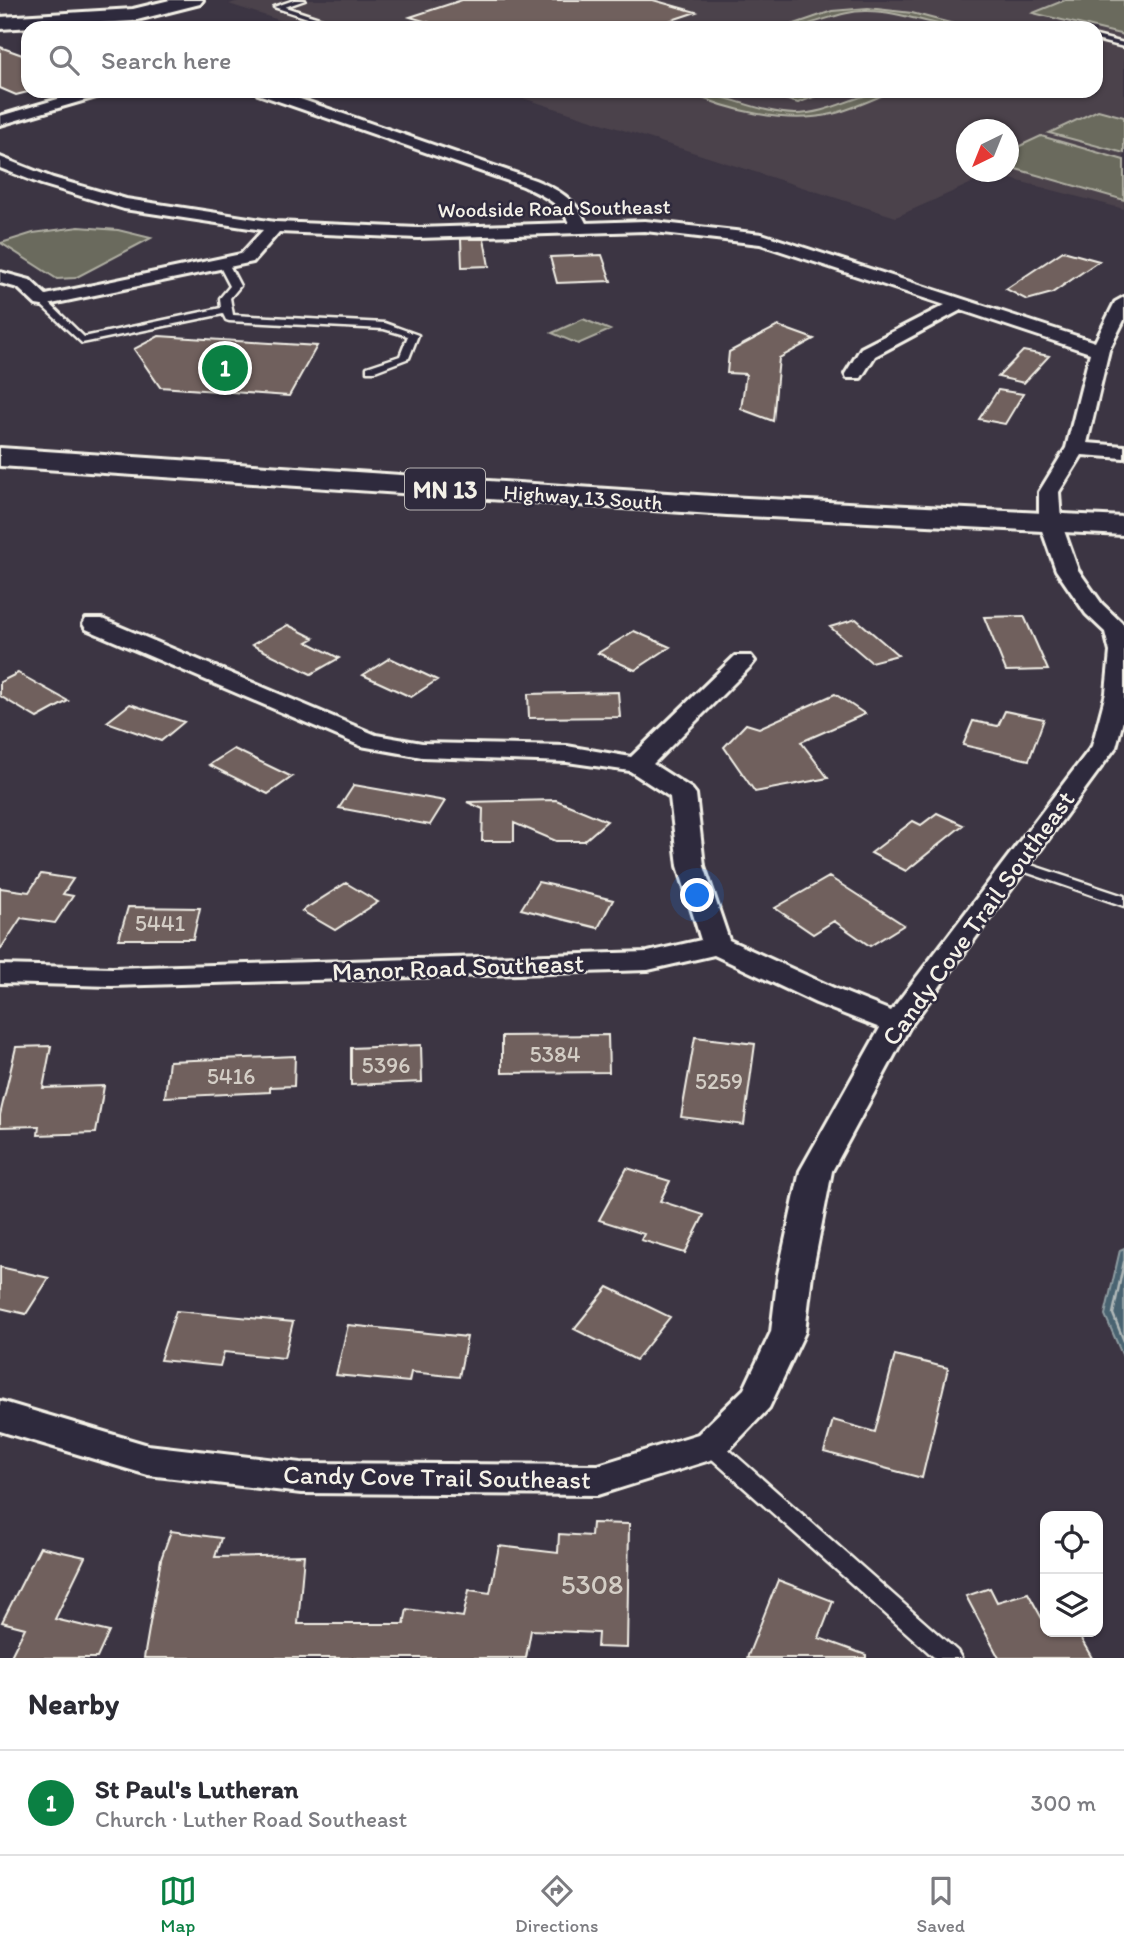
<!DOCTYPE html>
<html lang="en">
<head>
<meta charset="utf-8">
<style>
  body { margin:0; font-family:Itim,sans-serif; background:#f2f2f3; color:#2b2b33 }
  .controls { position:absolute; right:21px; bottom:21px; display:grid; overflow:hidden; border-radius:14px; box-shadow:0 2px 5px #0004 }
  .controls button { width:63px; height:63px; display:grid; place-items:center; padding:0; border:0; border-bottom:2px solid #e1e1e2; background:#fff; color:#2b2b33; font:35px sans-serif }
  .compass { position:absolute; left:956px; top:119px; width:63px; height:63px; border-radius:50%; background:#fff; box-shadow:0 2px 5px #0004; rotate:223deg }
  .you { position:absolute; left:698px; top:896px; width:24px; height:24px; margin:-18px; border:5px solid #fff; border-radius:50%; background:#1a73e8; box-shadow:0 0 0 10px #1a73e833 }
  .badge { display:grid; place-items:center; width:46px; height:46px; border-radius:50%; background:#0b8043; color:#fff; font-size:23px; font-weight:700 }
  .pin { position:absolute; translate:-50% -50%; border:4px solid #fff; box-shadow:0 2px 7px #0006 }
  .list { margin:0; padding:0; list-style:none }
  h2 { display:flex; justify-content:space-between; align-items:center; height:91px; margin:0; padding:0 28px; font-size:30px }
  h2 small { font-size:23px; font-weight:400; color:#7c7c81 }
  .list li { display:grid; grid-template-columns:46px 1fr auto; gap:21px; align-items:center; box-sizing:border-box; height:105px; padding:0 28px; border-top:2px solid #e1e1e2 }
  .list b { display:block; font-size:26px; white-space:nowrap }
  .list p { margin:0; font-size:23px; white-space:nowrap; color:#7c7c81 }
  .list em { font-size:23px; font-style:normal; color:#7c7c81 }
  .icon { flex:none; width:38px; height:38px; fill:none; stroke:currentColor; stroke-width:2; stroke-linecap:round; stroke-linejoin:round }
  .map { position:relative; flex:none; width:1124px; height:1658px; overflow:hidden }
  .search { position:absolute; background:#fff; box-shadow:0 2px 5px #0004; left:21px; right:21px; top:21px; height:77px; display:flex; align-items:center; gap:18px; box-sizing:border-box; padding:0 24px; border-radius:21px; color:#7c7c81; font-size:26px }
  .sheet { height:196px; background:#fff }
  nav { display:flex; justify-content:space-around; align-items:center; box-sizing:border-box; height:98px; border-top:2px solid #e1e1e2; background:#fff; font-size:19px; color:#7c7c81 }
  nav a { display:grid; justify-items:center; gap:4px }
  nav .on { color:#0b8043 }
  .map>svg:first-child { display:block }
  .built { fill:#4b424b; fill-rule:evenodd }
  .green { fill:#6a6b5d; stroke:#afaea2; stroke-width:2 }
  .water { fill:#4a6371; stroke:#8e9ca1; stroke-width:2 }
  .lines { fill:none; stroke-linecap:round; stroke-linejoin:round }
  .shore { stroke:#b0b8b8; stroke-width:2.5 }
  .building { fill:#6f605d; stroke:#f4f1e8; stroke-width:2 }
  .lane-casing { stroke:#f4f1e8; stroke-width:5 }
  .street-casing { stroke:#f4f1e8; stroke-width:6 }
  .secondary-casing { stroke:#f4f1e8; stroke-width:6 }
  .primary-casing { stroke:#f4f1e8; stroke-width:6 }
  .lane { fill:#2f2a3d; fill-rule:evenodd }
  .street { fill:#2f2a3d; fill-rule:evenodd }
  .secondary { fill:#2f2a3d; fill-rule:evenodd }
  .primary { fill:#2f2a3d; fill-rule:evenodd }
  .labels { text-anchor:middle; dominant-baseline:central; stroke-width:5; stroke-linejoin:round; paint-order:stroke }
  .far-street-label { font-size:21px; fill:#f4f1e8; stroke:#2f2a3d }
  .number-label { font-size:23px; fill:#d3cdc5 }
  .shield { fill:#2f2a3d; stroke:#b9b5b5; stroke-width:2 }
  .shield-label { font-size:24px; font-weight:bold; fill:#f4f1e8 }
  .street-label { font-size:26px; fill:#f4f1e8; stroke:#2f2a3d }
  .near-number-label { font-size:28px; fill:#d3cdc5 }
</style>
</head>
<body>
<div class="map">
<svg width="1124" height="1658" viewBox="0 0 1124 1658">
  <rect width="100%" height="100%" fill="#3c3543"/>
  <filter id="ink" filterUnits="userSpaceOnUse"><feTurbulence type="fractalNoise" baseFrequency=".0143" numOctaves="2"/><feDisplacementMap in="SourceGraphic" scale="14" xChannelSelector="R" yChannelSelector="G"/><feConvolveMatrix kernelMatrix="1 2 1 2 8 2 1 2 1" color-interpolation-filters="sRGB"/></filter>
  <g filter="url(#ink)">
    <path class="built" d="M242 0H1124V209L992 174 896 217 501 91H1096V28H304L229 4ZM967 130H1009V172H967Z"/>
    <path class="green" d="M1065 0H1124V35L1033 13Z
      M868 8 912 13 969 28C935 28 903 11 868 11 837 10 812 28 783 28L832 11Z
      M685 91C721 91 756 113 795 114 832 114 859 91 893 91 873 99 853 109 832 114 785 125 728 110 685 91Z
      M757 91H829L798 103Z
      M1098 110 1124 117V153L1049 133Z
      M1041 136 1124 160V200L1009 167V151Z
      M79 227 118 230 151 238 75 278 57 279 1 243 33 233Z
      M583 319 610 330 578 344 552 333Z"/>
    <path class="water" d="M1124 1248V1359L1105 1315 1120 1250Z"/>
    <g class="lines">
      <path class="shore" d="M1124 1262 1113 1314 1124 1341"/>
    </g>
    <path class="building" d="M462 0H653L696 12 648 28H448L410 17Z
      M0 47 28 57V92L16 95 0 88Z
      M461 239H484L489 266 462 267Z
      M1063 251 1099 261 1052 293 1027 300 1006 289Z
      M602 255 611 281 557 283 550 257Z
      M778 326 814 339 779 358 773 421 741 409 746 374 727 373 729 352Z
      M159 336 317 346 289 396 160 387 134 349Z
      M1023 351 1049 356 1024 383 998 377Z
      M998 390 1023 394 1005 424 979 419Z
      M1024 616 1048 670 1006 671 984 617Z
      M856 619 898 655 871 662 830 627Z
      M288 625 314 638 307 642 339 658 311 674 252 645Z
      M634 631 670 647 635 670 598 653Z
      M390 658 437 680 411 697 363 675Z
      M18 673 68 701 37 718 0 696V682Z
      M618 692 620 717 529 718 528 694Z
      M835 694 865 714 801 742 828 778 755 792 724 747 746 724 759 728Z
      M130 704 184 722 161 741 107 722Z
      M1005 711 1044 719 1029 760 963 745 973 721 998 726Z
      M234 749 292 777 268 794 209 765Z
      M354 785 445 801 430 825 339 808Z
      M556 800 607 821 584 841H556L514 823V841H482L483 809 467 802Z
      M937 813 963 825 906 871 871 853 913 821 921 825Z
      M41 874 73 879 63 894 73 896 55 923 21 918 0 950V888L29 892Z
      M829 877 842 885 904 925 870 946 834 921 813 934 775 908Z
      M538 882 552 885 613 900 598 928 521 909Z
      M346 883 378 902 335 930 302 911Z
      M128 907 200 908 193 939H119Z
      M608 1035 609 1072 502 1073V1036Z
      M695 1037 755 1044 744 1125 681 1117Z
      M421 1045 422 1082 351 1085V1048Z
      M51 1046 43 1088 104 1086 96 1133 38 1135 39 1126 0 1127V1115L16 1047Z
      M295 1056 294 1086 270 1087V1092L165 1097 169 1061Z
      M627 1168 670 1181 660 1201 704 1215 685 1253 641 1240 644 1234 599 1220Z
      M0 1267 49 1278 26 1314 0 1308Z
      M608 1287 670 1317 636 1360 574 1329Z
      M176 1311 293 1322 284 1358 224 1352 220 1366 160 1360Z
      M348 1325 467 1337 459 1377 411 1372 409 1382 336 1375Z
      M895 1355 948 1368 922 1478 824 1452 833 1420 875 1432Z
      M592 1523 629 1524 627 1648 597 1647 598 1633 531 1630 526 1658H144L161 1559 171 1531 221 1538 215 1557 304 1555 298 1624H404L407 1609 463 1617 469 1590 490 1593 499 1546 558 1553 559 1534 591 1536Z
      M40 1547 85 1557 55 1619 109 1632 97 1658H10L25 1628 2 1622Z
      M778 1580 833 1601 819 1638 866 1655V1658H747Z
      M990 1588 997 1602 1028 1593 1045 1624V1632H1077L1092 1658H999L966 1596Z"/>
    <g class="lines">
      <g class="lane-casing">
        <path id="lane" d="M294 0H305L285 7 349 28H338L274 7Z
          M992 25 1019 26 1023 28H989Z
          M1096 36 1124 43V47L1096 40Z
          M223 260 228 263 240 286 230 298 233 315 385 323 418 335 409 358 375 371H367V367L400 356 408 336 384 329 229 321 226 320 223 314 82 343 37 301 45 299 84 337 221 308 220 298 230 286 218 263Z
          M1016 860 1124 896V906L1011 867 1009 864Z
          M710 1437 717 1439 957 1651 961 1658H935L703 1451 700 1445 703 1439Z"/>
      </g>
      <g class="street-casing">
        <path id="street" d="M85 91H108L106 94 0 125V116Z
          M256 91H277L535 180C557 189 576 199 586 223L645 221 762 234 1095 342 1115 302 1124 297V320L1109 350 1087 443 1124 446V458L1082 455 1059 492 1061 522 1078 570 1102 604 1124 625V717L1116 747 909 1028 832 1171 812 1274 805 1332 769 1408 723 1456 598 1495 301 1493 148 1475 0 1431V1401L148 1445 301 1463 598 1465 698 1434 744 1389 771 1332 778 1274 800 1171 880 1028 816 1003 714 955 648 970 112 986 0 983V965L112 968 648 952 701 940 678 866 670 797 630 771 567 762 422 757 361 746 86 629 83 624 86 619H102L376 735 422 743 567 746 631 757 735 656H751L755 661 751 666 653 764 692 789 696 794 704 866 729 940 836 989 891 1011 1092 746 1106 693 1110 652 1105 632 1086 614 1056 570 1039 522V492L1066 448 1090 353 961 310 875 356 861 378H847L845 374 861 348 945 305 760 244 645 231 418 238 279 232 253 262 42 306 36 305 18 288 0 283V272L30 280 46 295 241 254 263 230 124 209 41 184 0 168V157L53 178 126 199 275 222 418 228 569 223C561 203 542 195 523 186L258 94Z"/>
      </g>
      <g class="secondary-casing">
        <path id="secondary" d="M170 0H203L200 4 133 21 0 29V17L133 9Z"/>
      </g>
      <g class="primary-casing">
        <path id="primary" d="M0 448 727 497 1124 517V535L727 515 0 466Z"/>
      </g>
      <use href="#lane" class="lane"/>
      <use href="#street" class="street"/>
      <use href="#secondary" class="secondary"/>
      <use href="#primary" class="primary"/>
    </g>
  </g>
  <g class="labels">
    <g class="far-street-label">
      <text transform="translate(554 208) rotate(-1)">Woodside Road Southeast</text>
      <text transform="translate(583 497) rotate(4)">Highway 13 South</text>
    </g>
    <g class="number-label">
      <text x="160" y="923">5441</text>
      <text x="555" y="1054">5384</text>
      <text x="386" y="1065">5396</text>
      <text x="231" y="1076">5416</text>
      <text x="719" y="1081">5259</text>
    </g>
    <rect class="shield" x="405" y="468.5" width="80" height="41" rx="5"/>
    <g class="shield-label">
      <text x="445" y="489">MN 13</text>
    </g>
    <g class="street-label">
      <text transform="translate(978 918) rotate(-54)">Candy Cove Trail Southeast</text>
      <text transform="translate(458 967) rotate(-2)">Manor Road Southeast</text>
      <text transform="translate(437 1477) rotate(1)">Candy Cove Trail Southeast</text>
    </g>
    <g class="near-number-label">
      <text x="592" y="1584">5308</text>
    </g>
  </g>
</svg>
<div class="controls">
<button><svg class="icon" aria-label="locate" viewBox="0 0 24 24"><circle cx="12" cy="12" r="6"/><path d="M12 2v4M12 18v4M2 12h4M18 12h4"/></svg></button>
<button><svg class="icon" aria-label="layers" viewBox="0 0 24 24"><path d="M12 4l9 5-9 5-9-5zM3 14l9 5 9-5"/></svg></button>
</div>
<svg class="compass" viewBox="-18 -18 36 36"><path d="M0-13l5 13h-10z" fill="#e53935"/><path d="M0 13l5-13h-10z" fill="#7c7c81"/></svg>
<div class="you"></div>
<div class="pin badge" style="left:225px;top:368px">1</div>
<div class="search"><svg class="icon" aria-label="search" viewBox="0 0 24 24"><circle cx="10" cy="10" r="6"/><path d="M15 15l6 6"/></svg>Search here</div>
</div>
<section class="sheet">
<h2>Nearby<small></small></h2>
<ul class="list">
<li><span class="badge">1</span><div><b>St Paul's Lutheran</b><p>Church · Luther Road Southeast</p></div><em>300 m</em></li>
</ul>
</section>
<nav>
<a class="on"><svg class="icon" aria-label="map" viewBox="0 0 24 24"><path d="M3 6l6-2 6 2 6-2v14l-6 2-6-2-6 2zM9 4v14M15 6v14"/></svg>Map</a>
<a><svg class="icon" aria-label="directions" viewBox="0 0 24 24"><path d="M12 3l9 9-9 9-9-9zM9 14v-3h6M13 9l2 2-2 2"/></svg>Directions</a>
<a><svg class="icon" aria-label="saved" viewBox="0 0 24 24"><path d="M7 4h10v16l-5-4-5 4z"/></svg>Saved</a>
</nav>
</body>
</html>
